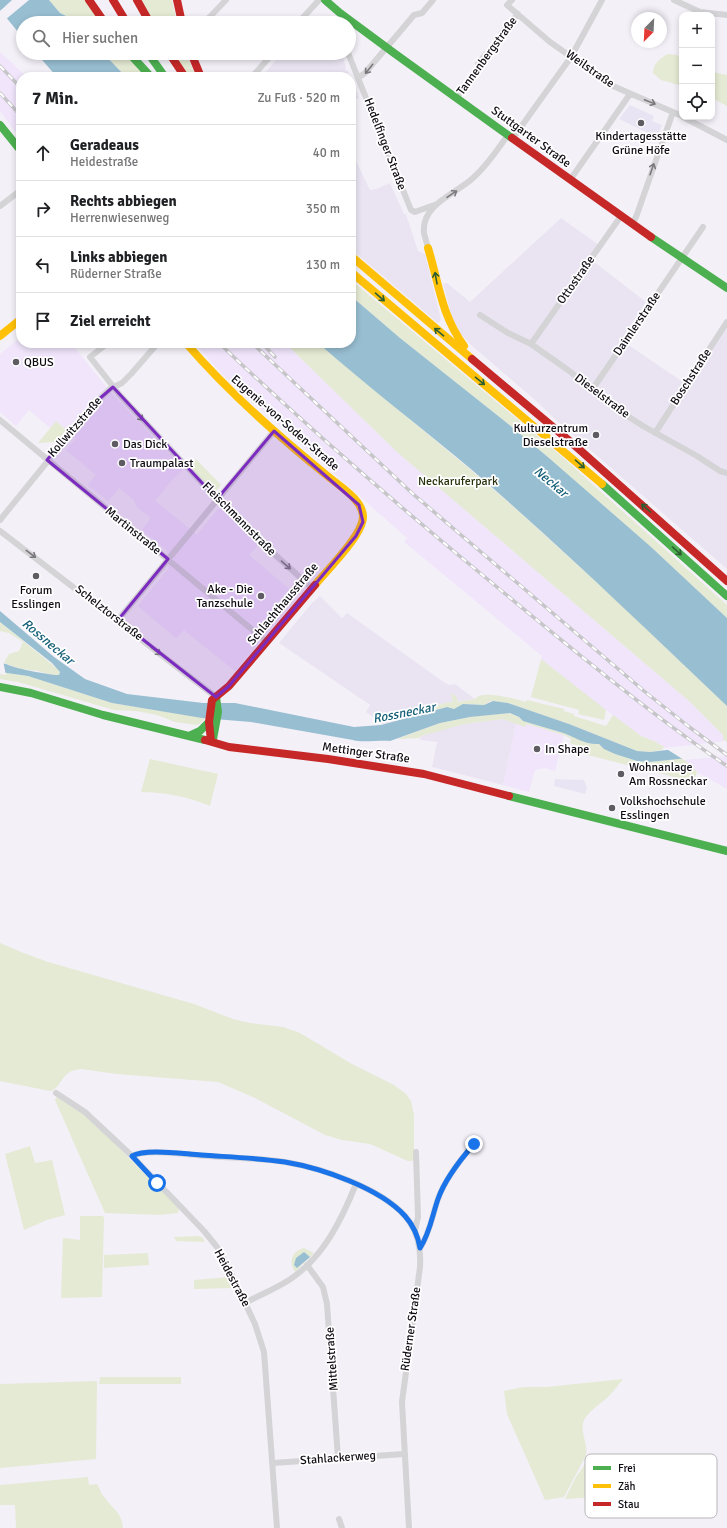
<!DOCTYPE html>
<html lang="de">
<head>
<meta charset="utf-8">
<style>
  body { margin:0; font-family:Signika,sans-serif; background:#f6f6f6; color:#202124 }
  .controls { position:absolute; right:12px; top:12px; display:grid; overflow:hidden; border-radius:8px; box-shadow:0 2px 6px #0003 }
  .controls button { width:36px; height:36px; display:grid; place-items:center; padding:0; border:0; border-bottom:1px solid #e0e0e0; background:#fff; color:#202124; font:20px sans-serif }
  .compass { position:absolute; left:631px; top:12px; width:36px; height:36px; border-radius:50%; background:#fff; box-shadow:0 2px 6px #0003; rotate:204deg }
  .stop { position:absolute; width:12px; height:12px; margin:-9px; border:3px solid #1a73e8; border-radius:50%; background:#fff }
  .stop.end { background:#1a73e8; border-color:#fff; box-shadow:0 1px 4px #0008 }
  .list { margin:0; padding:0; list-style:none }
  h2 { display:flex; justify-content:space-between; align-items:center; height:52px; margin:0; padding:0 16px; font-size:17px }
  h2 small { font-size:13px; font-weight:400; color:#757577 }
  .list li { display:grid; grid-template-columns:26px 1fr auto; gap:12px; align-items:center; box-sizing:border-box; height:56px; padding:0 16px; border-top:1px solid #e0e0e0 }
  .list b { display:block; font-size:15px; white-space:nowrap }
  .list p { margin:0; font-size:13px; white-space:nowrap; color:#757577 }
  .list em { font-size:13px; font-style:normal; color:#757577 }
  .icon { flex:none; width:22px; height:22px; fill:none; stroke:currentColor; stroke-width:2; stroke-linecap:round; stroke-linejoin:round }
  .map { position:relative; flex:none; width:727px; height:1528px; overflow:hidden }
  .search { position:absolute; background:#fff; box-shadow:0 2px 6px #0003; left:16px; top:16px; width:340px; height:44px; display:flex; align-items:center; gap:10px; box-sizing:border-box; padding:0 14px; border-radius:22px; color:#757577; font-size:15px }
  .panel { position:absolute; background:#fff; box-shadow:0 2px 6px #0003; left:16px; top:72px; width:340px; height:276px; border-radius:16px }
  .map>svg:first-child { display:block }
  .built { fill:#f0e5fb }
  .industrial { fill:#eae4f2 }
  .education { fill:#e9e4f3 }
  .green { fill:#e4ead3 }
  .water { fill:#98bed1 }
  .pier { fill:#f4f0f8 }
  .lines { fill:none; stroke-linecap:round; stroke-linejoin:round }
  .street { stroke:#d4d3d5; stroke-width:6 }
  .fast { stroke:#4caf50; stroke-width:8 }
  .slow { stroke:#ffc107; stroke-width:8 }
  .jam { stroke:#c62828; stroke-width:8 }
  .rail-casing { stroke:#c6c5c8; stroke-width:3.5 }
  .rail { stroke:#fff; stroke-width:2; stroke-dasharray:6; stroke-linecap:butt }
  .oneway { stroke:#7b797e }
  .oneway2 { stroke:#2e5d32 }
  .route { stroke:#1a73e8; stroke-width:5 }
  .marked { fill:#7b2cbf; fill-opacity:0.2; stroke:#7b2cbf; stroke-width:3; stroke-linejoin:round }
  .poi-dot { fill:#5f5b63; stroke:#fff; stroke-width:1.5 }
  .labels { text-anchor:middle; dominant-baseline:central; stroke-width:3.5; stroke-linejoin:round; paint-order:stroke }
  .street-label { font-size:12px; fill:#0f0b13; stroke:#fff }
  .poi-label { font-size:12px; fill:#0f0b13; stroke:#fff; text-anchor:start }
  .park-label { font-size:12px; fill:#27310b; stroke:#fff }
  .water-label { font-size:13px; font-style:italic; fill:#166078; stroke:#fff }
  .key { fill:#fff; stroke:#b7b6b8; stroke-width:1 }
  .key-label { font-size:11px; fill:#0f0b13 }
</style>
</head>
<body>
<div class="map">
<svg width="727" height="1528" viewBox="0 0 727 1528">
  <rect width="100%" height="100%" fill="#f4f0f8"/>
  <path class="built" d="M0 52 27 77H21V140L0 111Z
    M21 337V343H71L113 395 184 469 171 481 155 501 197 535 218 509H222L258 545 249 555 289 589 276 604 284 612 235 671 184 630 176 638 138 606 168 569 167 550 142 530 151 518 137 507 134 500 119 488 108 501 88 485 96 475 66 450 76 438 56 421 50 428 29 410 16 426 0 412V354Z
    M194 343H285L397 452 689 701 723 735V739L727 742V789L697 772 690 764 656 742 641 736 587 696 541 659 542 656 404 542 407 538 246 396 222 374Z
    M516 723 525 727 527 724 564 735 555 771 545 768 535 770 529 792 503 785Z"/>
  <path class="industrial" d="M283 53H341L346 67 345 69 349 72 346 75 348 77H262L280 55H281Z
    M351 84 355 88 359 98 351 101Z
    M351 157 356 161 370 190 376 189 390 183 404 214H406L418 251 425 254 441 320 438 323 351 249Z
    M561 218 602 247 593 261 646 302 621 340 689 386 727 328V569L556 420 534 399 471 345 460 333 452 317 443 284 447 283 470 302Z
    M320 596 342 618 347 613 445 683 450 685 455 684 475 699 457 702 451 694 453 702 445 703 428 709V712L383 724 366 712 370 705 279 643 311 604Z
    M503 719 516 723 503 785 432 767 437 742 420 740 421 736 442 729 464 724Z"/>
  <path class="education" d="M630 105 654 116 652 121 662 125 656 141 645 137 646 132 619 119Z
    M555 779 584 780 587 788 585 794 554 786Z"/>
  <path class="green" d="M49 0H85L101 23H74L68 17 60 13Z
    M141 0H172L177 23H155Z
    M103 53H125L147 77H126Z
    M173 53H186L196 77H190Z
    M668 54 677 55 682 58V86L661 80 653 73C653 64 660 58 668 54Z
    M712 72 727 75V106L712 98Z
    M351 280 560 455 727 605V618L650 546 549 458 507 423 400 338 351 296Z
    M285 343H318L471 470 516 509 613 597 727 706V742L723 739V735L689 701 397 452Z
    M56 421 66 430 56 442 38 443Z
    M196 459 221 485 215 493 189 466Z
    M0 622 60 671 59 675 56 676 38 671 21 669 4 663 9 654 19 651 23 642 9 633 0 631Z
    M541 659 606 710 604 720 578 714 579 710 531 697Z
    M0 672 28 676 112 703 205 718 201 723 197 725 175 722 157 715 136 711 114 710 18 682 0 679Z
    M451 693 456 696 458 702 475 699C482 689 515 699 526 702L527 700 564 709V711L574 714V716L606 726 613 715 641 736 656 742 664 747 662 750 650 752 637 751 569 724 508 703 491 701 484 705 466 704 454 709 447 707 428 712 427 709 445 703 453 702Z
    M503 713C511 713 517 715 523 721 535 725 548 728 560 732 574 736 584 745 599 744L603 748 615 754 637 761 649 762 681 758 690 764 697 772 694 782 576 752 578 746 570 743 571 739 564 735 527 724 525 727 503 719 464 724 421 736 420 738 397 739 440 723 470 717Z
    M150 759 218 774 210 806C189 797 164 792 141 792Z
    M0 943 21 952 48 962 194 1004 233 1019 250 1023 283 1027 300 1033 352 1064 394 1085 406 1094 411 1101 414 1115V1160L411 1161H408L370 1144 342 1140 325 1135 255 1098 218 1082 117 1074 81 1069C60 1070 62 1089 50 1091L0 1081Z
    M57 1097 88 1117 178 1207 179 1209 178 1213 160 1215 105 1213 55 1100Z
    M30 1146 35 1163 52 1160 65 1215 47 1220 24 1230 5 1154Z
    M80 1216H103L104 1218 102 1297 61 1298 63 1238 80 1240Z
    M197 1236 202 1237 205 1242 176 1241 174 1237Z
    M304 1248 314 1253 295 1272C288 1262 292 1251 304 1248Z
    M148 1253 149 1265 104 1268V1255Z
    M230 1277 235 1288 194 1289V1280Z
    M100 1377H181V1384H99Z
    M623 1379C618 1385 614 1391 609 1396 601 1404 586 1412 583 1423 581 1434 588 1444 586 1455L564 1497 545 1500 507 1414 504 1391 523 1387H547Z
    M97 1381 96 1459 0 1468V1384Z
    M588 1460 591 1462C595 1473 596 1485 596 1497L565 1499 576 1477Z
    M88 1477 89 1485 97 1484C100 1489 101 1494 105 1498 113 1509 122 1513 123 1528H16L15 1505H0V1485Z"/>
  <path class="water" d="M0 0H49L60 13 68 17 74 23H23V38L0 10Z
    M36 53H103L126 77H57Z
    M351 296 400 338 507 423 549 458 650 546 727 618V706C643 626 560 546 472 470 421 427 368 387 318 343H351Z
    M0 611 54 657 85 679 127 694 203 703H235L354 727 381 725 447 707 454 709 463 704 484 705 493 701 508 703 569 724 637 751 650 752 727 743V754L649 762 637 761 615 754 604 749 599 744C584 745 574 736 560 732 548 728 535 725 523 721L519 717 510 713 470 717 440 723 390 741C380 740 361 743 353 740L251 722 202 718 112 703 28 676 0 672V663C6 663 12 667 18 668 24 670 56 676 59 675L60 672 52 663 0 622Z
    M304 1252 310 1257 297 1268 294 1265 296 1258Z"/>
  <path class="pier" d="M12 0H29L5 20 0 13V11Z
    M0 661H3L6 675 0 674Z
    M725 741 727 742V756L684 760 665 748Z"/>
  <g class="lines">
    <path class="street" d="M512 0 507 5 550 42 613 86 682 116
      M674 0 700 12 727 15
      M204 23 226 0
      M298 23 319 0
      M348 53 411 210 415 212 437 204
      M252 77 273 53
      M358 78 365 73 414 15 422 13 433 0
      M456 98 478 69V64L487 53 493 51 500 40 501 34 518 14
      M683 117 727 140
      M513 138 571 57 602 0
      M570 180 630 94
      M0 206 21 190
      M632 224 636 217 673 112
      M428 248C427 243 425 238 424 233 421 204 456 194 473 178 487 166 497 150 508 135
      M480 315 508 333 531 344 568 370 615 408 643 426 697 456 720 471 727 473
      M108 343 90 357 119 394 217 499 263 544 312 588
      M531 344 621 216
      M592 390 703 227
      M0 420 267 642
      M655 433 727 322
      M0 520 95 403 110 389 122 383 131 374 158 343
      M0 531 216 697
      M118 620 274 431
      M56 1093 85 1112 132 1156 204 1231 217 1247 227 1265 255 1324 264 1352 277 1528
      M132 1156C147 1148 188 1155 207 1156 233 1158 259 1158 285 1162 322 1168 387 1190 409 1221 419 1235 421 1250 420 1267L402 1402 409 1528
      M415 1230 418 1217 416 1152
      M420 1248C430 1233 432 1216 438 1199 445 1179 460 1160 474 1144
      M307 1265 323 1287 327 1304 338 1458
      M245 1303C260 1295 275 1289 289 1280 323 1258 341 1221 356 1184
      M273 1463 404 1454
      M339 1519 342 1528"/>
    <path class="fast" d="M325 0 340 13 394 53 512 138
      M129 53 151 77
      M148 53 165 77
      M0 125 21 151
      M651 237 727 288
      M602 484 727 596
      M0 687 31 693 103 715 205 740
      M189 736 200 731 209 722
      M213 739 218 712 216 697
      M509 796 727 851"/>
    <path class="slow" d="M428 248C439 284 441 314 464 346
      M351 256 472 359
      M351 272 602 484
      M0 336 21 319
      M186 343C229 393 279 437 330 478 342 488 362 500 363 516 364 534 327 570 315 585"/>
    <path class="jam" d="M89 0 105 23
      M113 0 127 23
      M137 0 150 23
      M177 0 182 23
      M169 53 185 77
      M191 53 201 77
      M512 138 651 237
      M472 359 572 443 727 581
      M205 740 229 747 328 759 424 774 509 796
      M211 741 209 722 212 700 229 686 315 585"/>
    <g class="rail-casing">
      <path id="rail" d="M0 66 21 88
        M0 93 21 116
        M219 343C305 425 395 503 486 578 565 643 643 709 727 766
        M252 343 413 494 644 691 688 726 727 755
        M262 343 275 357"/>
    </g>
    <use href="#rail" class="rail"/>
  </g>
  <defs><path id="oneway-shaft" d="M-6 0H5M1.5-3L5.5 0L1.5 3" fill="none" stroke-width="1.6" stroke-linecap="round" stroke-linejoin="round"/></defs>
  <g class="oneway">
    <use href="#oneway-shaft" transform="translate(369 69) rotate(129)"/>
    <use href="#oneway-shaft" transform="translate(650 102) rotate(22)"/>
    <use href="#oneway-shaft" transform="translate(652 169) rotate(-71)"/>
    <use href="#oneway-shaft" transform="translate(452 194) rotate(-34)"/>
    <use href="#oneway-shaft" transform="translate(139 416) rotate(47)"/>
    <use href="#oneway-shaft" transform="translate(31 554) rotate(37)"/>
    <use href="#oneway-shaft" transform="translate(286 565) rotate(41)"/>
    <use href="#oneway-shaft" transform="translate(156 651) rotate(38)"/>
  </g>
  <g class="oneway2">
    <use href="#oneway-shaft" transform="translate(436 278) rotate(-100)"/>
    <use href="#oneway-shaft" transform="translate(380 297) rotate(41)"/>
    <use href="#oneway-shaft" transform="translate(439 332) rotate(-140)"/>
    <use href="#oneway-shaft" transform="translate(480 381) rotate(39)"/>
    <use href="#oneway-shaft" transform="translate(580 464) rotate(41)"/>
    <use href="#oneway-shaft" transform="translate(646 508) rotate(-138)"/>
    <use href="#oneway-shaft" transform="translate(677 551) rotate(42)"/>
  </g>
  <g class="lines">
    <path class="route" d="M157 1183 132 1156C146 1148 183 1154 201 1155 229 1157 257 1158 285 1162 321 1168 380 1188 405 1216 413 1225 418 1236 420 1248 430 1233 432 1216 438 1199 445 1179 460 1160 474 1144"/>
  </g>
  <path class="marked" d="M113 387 217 499 274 431 359 505 363 522 356 536 229 686 216 697 118 620 168 559 47 460 98 400Z"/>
  <g class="poi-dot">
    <circle cx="641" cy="123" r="4"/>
    <circle cx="16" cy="362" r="4"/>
    <circle cx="596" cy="435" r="4"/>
    <circle cx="115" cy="444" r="4"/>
    <circle cx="122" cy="463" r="4"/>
    <circle cx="36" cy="576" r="4"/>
    <circle cx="261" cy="596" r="4"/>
    <circle cx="537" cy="749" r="4"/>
    <circle cx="621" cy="774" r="4"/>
    <circle cx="612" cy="808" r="4"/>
  </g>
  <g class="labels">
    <g class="street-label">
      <text transform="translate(487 56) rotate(-54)">Tannenbergstraße</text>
      <text transform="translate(590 69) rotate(35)">Weilstraße</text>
      <text transform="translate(531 137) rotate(36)">Stuttgarter Straße</text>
      <text transform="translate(385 144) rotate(69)">Hedelfinger Straße</text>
      <text transform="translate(576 280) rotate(-55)">Ottostraße</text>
      <text transform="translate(637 324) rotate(-56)">Daimlerstraße</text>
      <text transform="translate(691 377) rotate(-57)">Boschstraße</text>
      <text transform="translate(602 396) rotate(37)">Dieselstraße</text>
      <text transform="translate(285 423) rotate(41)">Eugenie-von-Soden-Straße</text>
      <text transform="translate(75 427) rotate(-49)">Kollwitzstraße</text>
      <text transform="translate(239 519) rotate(45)">Fleischmannstraße</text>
      <text transform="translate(133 531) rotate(39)">Martinstraße</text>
      <text transform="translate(283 604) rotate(-50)">Schlachthausstraße</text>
      <text transform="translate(109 613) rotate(38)">Schelztorstraße</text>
      <text transform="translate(366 753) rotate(8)">Mettinger Straße</text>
      <text transform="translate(232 1278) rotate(62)">Heidestraße</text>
      <text transform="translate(411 1329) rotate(-82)">Rüderner Straße</text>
      <text transform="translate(332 1359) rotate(-94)">Mittelstraße</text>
      <text transform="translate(338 1458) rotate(-4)">Stahlackerweg</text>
    </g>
    <g class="poi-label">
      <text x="641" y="136" text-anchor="middle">Kindertagesstätte<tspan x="641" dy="14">Grüne Höfe</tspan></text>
      <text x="24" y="362">QBUS</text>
      <text x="588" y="428" text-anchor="end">Kulturzentrum<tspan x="588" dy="14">Dieselstraße</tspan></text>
      <text x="123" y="444">Das Dick</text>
      <text x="130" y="463">Traumpalast</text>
      <text x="253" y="589" text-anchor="end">Ake - Die<tspan x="253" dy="14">Tanzschule</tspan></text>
      <text x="36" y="590" text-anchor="middle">Forum<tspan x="36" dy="14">Esslingen</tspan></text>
      <text x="545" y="749">In Shape</text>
      <text x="629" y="767">Wohnanlage<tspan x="629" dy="14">Am Rossneckar</tspan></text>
      <text x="620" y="801">Volkshochschule<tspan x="620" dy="14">Esslingen</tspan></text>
    </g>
    <g class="park-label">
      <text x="458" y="481">Neckaruferpark</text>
    </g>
    <g class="water-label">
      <text transform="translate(551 482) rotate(40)">Neckar</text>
      <text transform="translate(48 642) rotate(40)">Rossneckar</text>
      <text transform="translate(404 713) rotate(-11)">Rossneckar</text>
    </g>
  </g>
  <rect x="585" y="1454" width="132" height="64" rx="6" class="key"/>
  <rect x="593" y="1466" width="18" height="4" fill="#4caf50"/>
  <rect x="593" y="1484" width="18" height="4" fill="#ffc107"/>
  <rect x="593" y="1502" width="18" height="4" fill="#c62828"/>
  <g class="key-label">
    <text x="618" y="1472">Frei</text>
    <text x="618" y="1490">Zäh</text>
    <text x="618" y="1508">Stau</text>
  </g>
</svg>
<div class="controls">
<button>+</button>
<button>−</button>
<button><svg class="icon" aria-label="locate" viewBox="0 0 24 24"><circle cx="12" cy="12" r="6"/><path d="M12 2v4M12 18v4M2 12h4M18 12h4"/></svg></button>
</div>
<svg class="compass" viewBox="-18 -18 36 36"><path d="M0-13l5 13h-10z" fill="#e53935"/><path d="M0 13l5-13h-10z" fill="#757577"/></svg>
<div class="stop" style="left:157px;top:1183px"></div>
<div class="stop end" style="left:474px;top:1144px"></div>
<div class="search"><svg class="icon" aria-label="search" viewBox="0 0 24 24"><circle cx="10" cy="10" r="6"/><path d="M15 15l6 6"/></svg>Hier suchen</div>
<section class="panel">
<h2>7 Min.<small>Zu Fuß · 520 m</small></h2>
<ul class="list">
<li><svg class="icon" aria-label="ahead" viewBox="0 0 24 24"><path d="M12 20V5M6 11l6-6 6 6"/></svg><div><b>Geradeaus</b><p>Heidestraße</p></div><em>40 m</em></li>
<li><svg class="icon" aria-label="right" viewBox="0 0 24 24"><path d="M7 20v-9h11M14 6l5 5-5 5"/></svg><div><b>Rechts abbiegen</b><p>Herrenwiesenweg</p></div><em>350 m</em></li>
<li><svg class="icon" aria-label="left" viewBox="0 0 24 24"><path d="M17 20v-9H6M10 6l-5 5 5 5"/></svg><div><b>Links abbiegen</b><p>Rüderner Straße</p></div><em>130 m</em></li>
<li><svg class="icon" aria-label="arrive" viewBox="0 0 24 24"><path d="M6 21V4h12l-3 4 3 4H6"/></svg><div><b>Ziel erreicht</b></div></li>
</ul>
</section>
</div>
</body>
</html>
